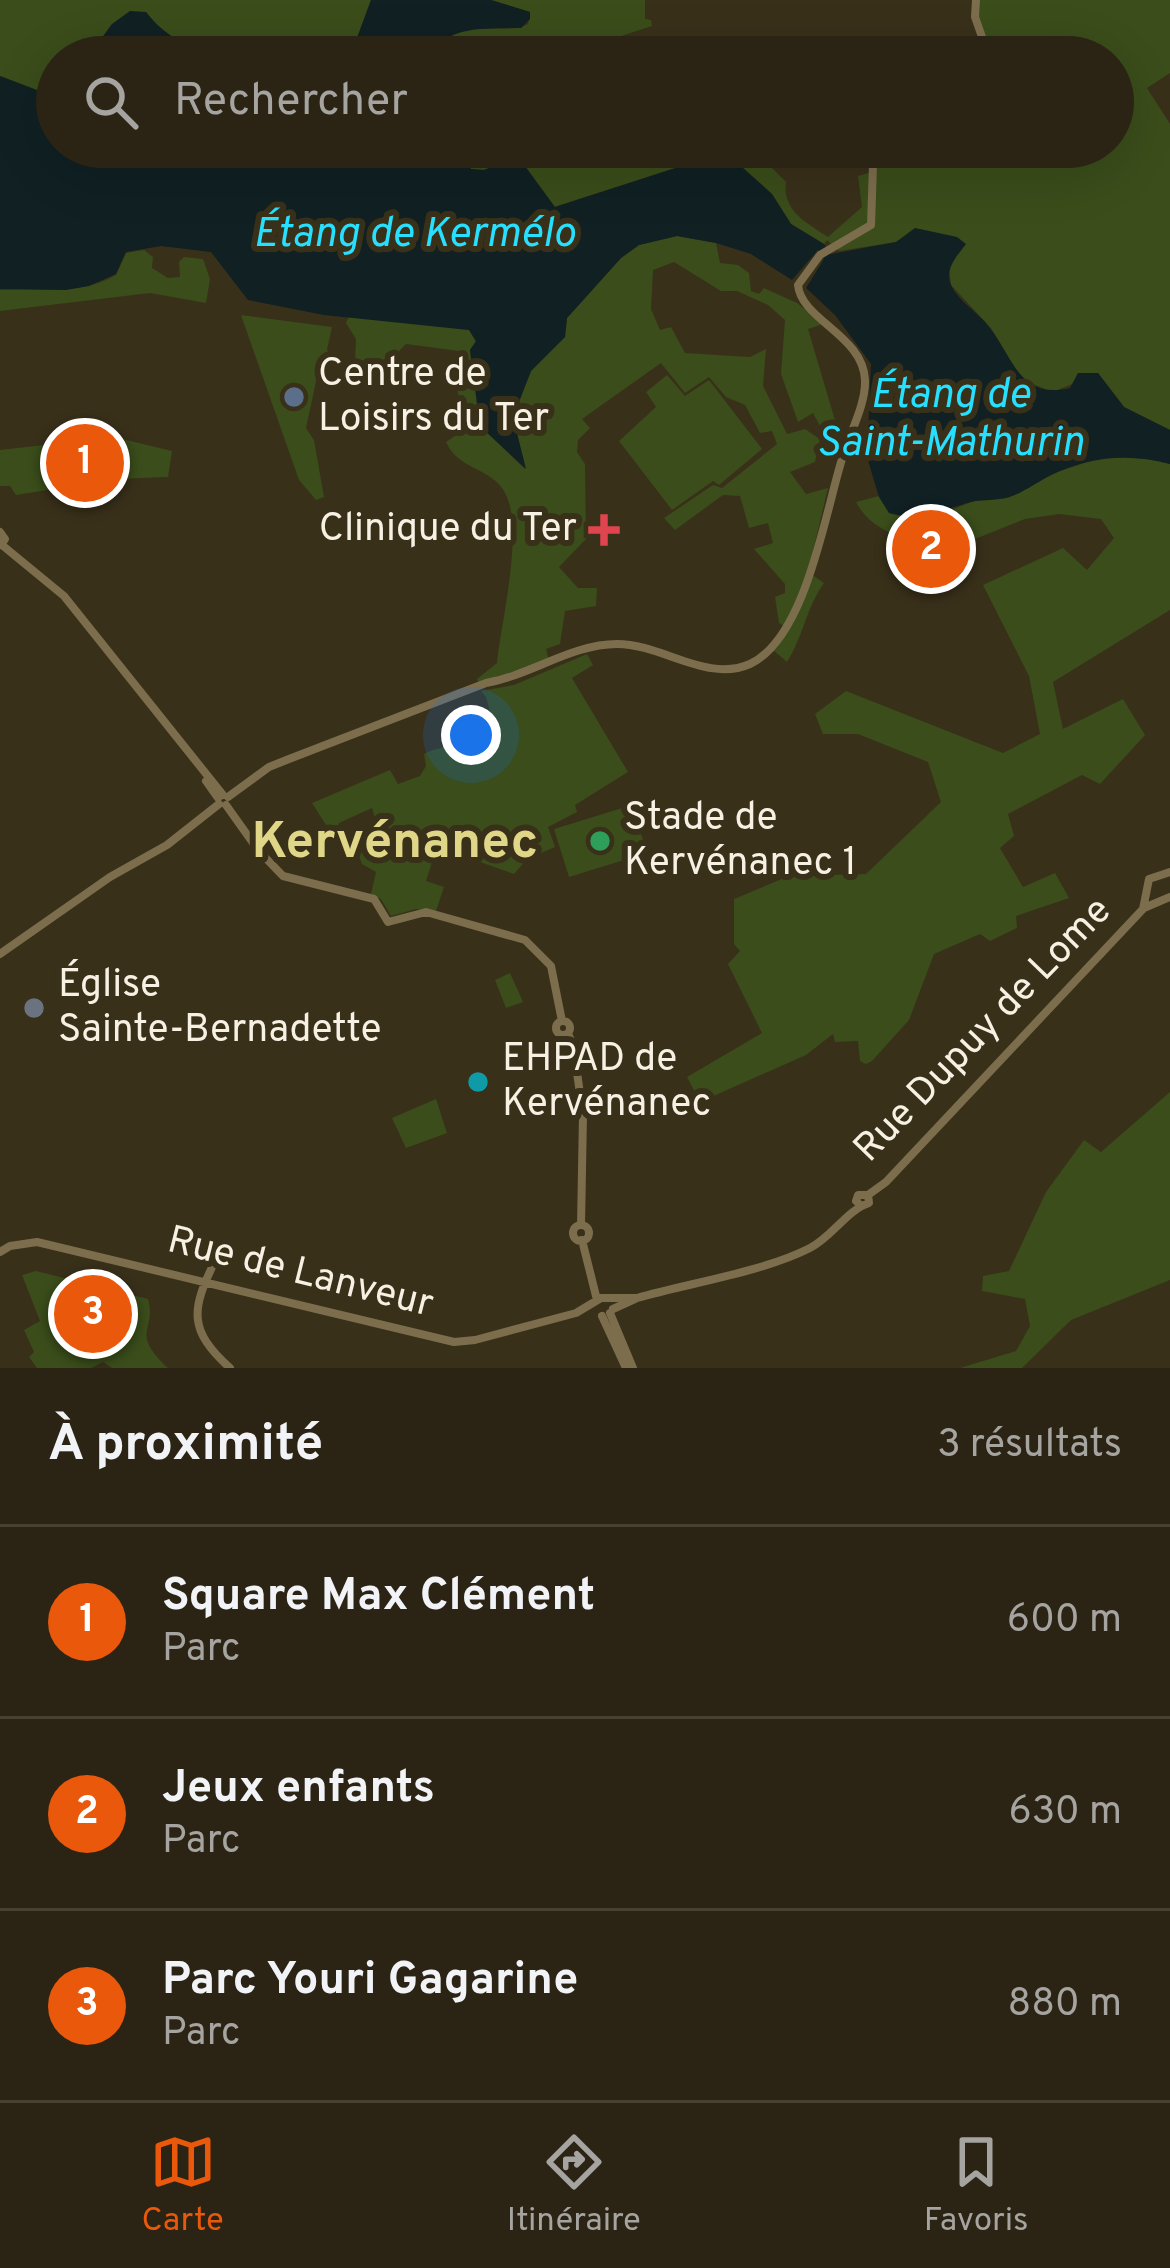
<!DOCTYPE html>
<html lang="fr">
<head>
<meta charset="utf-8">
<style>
  body { margin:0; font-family:Overpass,sans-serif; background:#373022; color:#f1f3f6 }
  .you { position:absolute; left:471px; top:735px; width:42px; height:42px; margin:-30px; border:9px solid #fff; border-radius:50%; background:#1a73e8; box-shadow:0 0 0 18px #1a73e833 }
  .badge { display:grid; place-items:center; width:78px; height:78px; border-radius:50%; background:#ea580c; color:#fff; font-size:39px; font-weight:700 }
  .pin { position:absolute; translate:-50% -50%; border:6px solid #fff; box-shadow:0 3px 12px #0006 }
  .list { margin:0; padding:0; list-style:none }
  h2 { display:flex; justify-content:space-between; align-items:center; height:156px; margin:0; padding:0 48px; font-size:51px }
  h2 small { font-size:39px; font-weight:400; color:#a6a4a0 }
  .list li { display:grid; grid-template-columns:78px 1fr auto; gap:36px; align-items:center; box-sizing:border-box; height:192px; padding:0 48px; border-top:3px solid #474134 }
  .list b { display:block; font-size:45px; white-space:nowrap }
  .list p { margin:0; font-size:39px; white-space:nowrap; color:#a6a4a0 }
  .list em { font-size:39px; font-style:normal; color:#a6a4a0 }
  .icon { flex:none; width:66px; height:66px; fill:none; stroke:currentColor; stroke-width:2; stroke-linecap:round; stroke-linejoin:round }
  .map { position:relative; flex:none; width:1170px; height:1368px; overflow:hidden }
  .search { position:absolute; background:#2b2414; box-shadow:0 12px 48px #0002; left:36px; right:36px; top:36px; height:132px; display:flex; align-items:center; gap:30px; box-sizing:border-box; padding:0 42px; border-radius:66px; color:#a6a4a0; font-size:45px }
  .sheet { height:732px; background:#2b2414 }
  nav { display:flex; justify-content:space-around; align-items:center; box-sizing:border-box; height:168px; border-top:3px solid #474134; background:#2b2414; font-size:33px; color:#a6a4a0 }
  nav a { display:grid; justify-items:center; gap:6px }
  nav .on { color:#ea580c }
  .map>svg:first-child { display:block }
  .green { fill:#3a4d1a }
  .water { fill:#102023 }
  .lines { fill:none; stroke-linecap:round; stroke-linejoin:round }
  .tertiary { stroke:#7c6d4d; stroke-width:8 }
  .service-dot { fill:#5c6f8a; stroke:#39301a; stroke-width:4.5 }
  .health-dot { fill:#e0444e; stroke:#39301a; stroke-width:4.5 }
  .leisure-dot { fill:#2e9e5b; stroke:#39301a; stroke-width:4.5 }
  .worship-dot { fill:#6b7280; stroke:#39301a; stroke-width:4.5 }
  .culture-dot { fill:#0f9aa8; stroke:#39301a; stroke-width:4.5 }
  .labels { text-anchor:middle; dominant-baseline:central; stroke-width:12; stroke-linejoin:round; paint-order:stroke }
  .poi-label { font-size:39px; fill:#f7f1e4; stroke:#39301a; text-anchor:start }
  .street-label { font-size:39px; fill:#f7f1e4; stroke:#39301a }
  .water-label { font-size:42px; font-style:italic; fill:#27dfff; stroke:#39301a }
  .district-label { font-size:51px; font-weight:bold; fill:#dfd687; stroke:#39301a }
</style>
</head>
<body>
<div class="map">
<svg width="1170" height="1368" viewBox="0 0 1170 1368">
  <rect width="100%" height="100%" fill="#39301a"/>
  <path class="green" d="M0 0H371L350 57C282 57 193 74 146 12L112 24 88 57H57V82L42 92 0 76Z
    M491 0H645V19L651 20 652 26 600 43 576 57C570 54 565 50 558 48 523 37 484 57 450 57L452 43 445 39 460 29 520 28 528 24 530 12Z
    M979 0H1170V73L1147 88 1170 124V430L1124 407 1098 373 1053 392 1022 380 991 328 951 285 949 267 896 242 839 251 827 240 824 244 791 224 772 194 725 152 554 207 525 167 501 163 484 170 471 169 457 147H583L598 167 642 158 667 147H760L768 164 786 182C782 211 807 223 828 237L862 207 858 176 875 171 888 153 920 147H1113V57H991L978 16Z
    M677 236 716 243 720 263 738 265 749 273 751 291 759 294 764 288 797 303 823 324 808 329 837 427 847 434 842 444 829 443 813 413 798 422 781 374 785 320 768 305 737 291H721L674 262 653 270 651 309 660 330 671 327 685 353 750 357 766 349 763 386 787 434 805 429 820 439 815 462 790 472 806 494 828 488 808 572 824 583C807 606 803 637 787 662L773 650 787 628 779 623 775 597 785 593V584L754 549 773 543 768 523 749 528 740 496 723 495 675 530 664 518 713 485 722 488 777 444 772 431 760 433 745 405 726 397 709 377 685 393 661 363 582 419 590 428 578 440 577 452 585 464 586 539 559 567 578 588H597L596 606 565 611 560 644 546 649 549 661 478 682 477 679 497 663C501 620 527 521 502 488 486 467 457 468 446 442L465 429 455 378 459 351 406 344 384 366 355 362 356 339 346 323 349 316 469 330 476 342 470 350 480 426 525 469 513 417 531 371 565 337 567 318 621 258 639 245Z
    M144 250 153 257 152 268 168 278 180 277 179 262 184 257 203 259 210 279 206 303 150 293 0 311V290C40 287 80 296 116 275L126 253Z
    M241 315 332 327 327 350 330 353 318 372 306 428 314 440 324 497 316 500 299 480Z
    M667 375 685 396 709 380 762 449 719 485 713 481 672 510 619 441 656 407 646 392Z
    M114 437 172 451 168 477 117 479 16 495 10 486H0V450Z
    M1137 455 1170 464V610L1053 682 1063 729 1123 699 1145 735 1100 784 1082 775 1008 814 1014 836 1000 848 1023 887 1055 873 1069 898 1016 916 1017 928 990 941 980 934 934 954 909 1020 872 1061 866 1064 860 1061 858 1041 835 1042 833 1034 806 1055 700 1102 687 1077 762 1033 728 964 740 951 734 944V899L789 876 866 874 941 802 928 762 858 734H823L815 714 846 691 1003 753 1040 734 1029 676 983 585 1063 548 1087 570 1114 538 1101 519 1059 514 1025 519 965 543 944 542 921 557 915 554 916 550H925L938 542C905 541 872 532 856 502L879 496 889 513 908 518 941 514 974 501 1008 498 1057 472 1100 458Z
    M587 654 593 665 572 678 628 772 575 805 577 812 548 827 555 847 527 859 514 874 437 847 426 881 444 887 436 911 416 909 391 916 381 899 371 894 376 872 362 864 358 853 383 845 372 808 339 823 335 839 312 803 390 770 398 784 420 776 426 766 424 754C443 744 459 748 479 742L478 734 495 730 486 697 481 691 514 685Z
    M632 805 647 853 569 877 554 829Z
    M510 973 523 1002 506 1008 495 980Z
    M1170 1092V1280L1071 1320 1022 1368H960L1016 1351 1030 1326 1025 1299 982 1291 983 1276 1009 1271 1046 1192 1084 1140 1101 1152Z
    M436 1099 447 1133 406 1148 392 1118Z
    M36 1271 148 1299C157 1332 129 1331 168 1368H112L103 1362 91 1368H37L29 1357 34 1352 24 1330 40 1321 22 1275Z"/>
  <path class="water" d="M371 0H491L530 12V19L521 28C483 29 451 24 425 57H350Z
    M130 11 146 12C167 40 195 50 228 57H88L112 24Z
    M0 76 42 92 57 82V147H457L471 169 484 170 501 163 525 166 555 207 725 152 772 194 791 224 824 244 831 254 896 242 915 228 957 237 966 244C957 256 944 269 951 285 958 301 979 313 989 327 1014 358 1019 400 1070 388L1078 373H1098L1124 407 1170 430V464C1129 453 1090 456 1051 475 1037 482 1023 493 1009 497 997 501 983 499 971 502 942 510 920 521 889 513L879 497 867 457 871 364 835 315 806 288 824 259 818 250 792 280 751 254 716 243 677 236 639 245 621 258 567 318 565 337 531 371 513 417 526 469 480 426 470 350 476 341 469 330 324 315 248 300 211 252 161 246 126 252 116 274 89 286 66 290 0 289Z"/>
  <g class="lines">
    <path class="tertiary" d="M976 0 975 17 989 57
      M0 532 5 539 1 545
      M2 545 64 596 223 795
      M206 781 218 798
      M228 797 269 767 289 759 486 683C531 675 572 644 617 644 662 644 707 683 750 664 806 638 825 513 842 459 849 434 866 405 865 380 863 335 801 320 798 285L820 255 871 225 873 165 888 147
      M226 805 258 850 283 876 374 899 388 922 426 912 525 940 551 966 562 1021
      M1144 908 1170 897
      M0 954 110 877 167 845 219 804
      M556 1028a7 7 0 1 1 14 0a7 7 0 1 1-14 0Z
      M568 1034 573 1044 583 1115 581 1225
      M861 1206 856 1201 858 1195H868L886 1182 1143 909 1149 879 1170 872
      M573 1233a8 8 0 1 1 16 0a8 8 0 1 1-16 0Z
      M582 1240 597 1300
      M0 1252 10 1246 37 1242 454 1342 475 1340 576 1313 601 1298H637
      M215 1261C191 1310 188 1330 230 1368
      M613 1309 637 1298C689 1283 763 1272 810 1248 832 1237 847 1210 869 1203L868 1195
      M610 1313 633 1368
      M602 1316 626 1368"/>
  </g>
  <circle class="service-dot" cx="294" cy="397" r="12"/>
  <path class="health-dot" d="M598 512h12v12h12v12h-12v12h-12v-12h-12v-12h12z"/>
  <circle class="leisure-dot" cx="600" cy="841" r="12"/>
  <circle class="worship-dot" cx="34" cy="1008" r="12"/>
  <circle class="culture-dot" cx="478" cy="1082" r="12"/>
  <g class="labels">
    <g class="poi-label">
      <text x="318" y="375">Centre de<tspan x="318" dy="45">Loisirs du Ter</tspan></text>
      <text x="577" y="530" text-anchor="end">Clinique du Ter</text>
      <text x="624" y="819">Stade de<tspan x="624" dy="45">Kervénanec 1</tspan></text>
      <text x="58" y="986">Église<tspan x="58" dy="45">Sainte-Bernadette</tspan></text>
      <text x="502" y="1060">EHPAD de<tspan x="502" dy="45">Kervénanec</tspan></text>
    </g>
    <g class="street-label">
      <text transform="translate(984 1031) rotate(-46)">Rue Dupuy de Lome</text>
      <text transform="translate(300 1274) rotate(14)">Rue de Lanveur</text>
    </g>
    <g class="water-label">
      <text x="414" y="235">Étang de Kermélo</text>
      <text x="950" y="396">Étang de<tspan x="950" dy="48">Saint-Mathurin</tspan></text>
    </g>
    <g class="district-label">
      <text x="395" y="844">Kervénanec</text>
    </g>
  </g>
</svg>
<div class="you"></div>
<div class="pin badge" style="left:85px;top:463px">1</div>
<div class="pin badge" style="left:931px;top:549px">2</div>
<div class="pin badge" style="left:93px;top:1314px">3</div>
<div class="search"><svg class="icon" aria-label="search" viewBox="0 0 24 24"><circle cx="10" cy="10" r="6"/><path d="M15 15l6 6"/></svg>Rechercher</div>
</div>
<section class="sheet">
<h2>À proximité<small>3 résultats</small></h2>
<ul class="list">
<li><span class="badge">1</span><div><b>Square Max Clément</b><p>Parc</p></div><em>600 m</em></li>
<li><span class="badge">2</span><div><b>Jeux enfants</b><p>Parc</p></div><em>630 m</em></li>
<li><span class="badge">3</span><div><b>Parc Youri Gagarine</b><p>Parc</p></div><em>880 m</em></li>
</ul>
</section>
<nav>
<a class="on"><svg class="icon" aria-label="map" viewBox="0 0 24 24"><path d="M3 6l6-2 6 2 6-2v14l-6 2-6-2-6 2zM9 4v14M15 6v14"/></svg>Carte</a>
<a><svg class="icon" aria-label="directions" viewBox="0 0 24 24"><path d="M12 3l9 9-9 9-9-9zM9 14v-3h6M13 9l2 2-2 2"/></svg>Itinéraire</a>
<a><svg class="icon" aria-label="saved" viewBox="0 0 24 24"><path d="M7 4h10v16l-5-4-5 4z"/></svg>Favoris</a>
</nav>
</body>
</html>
